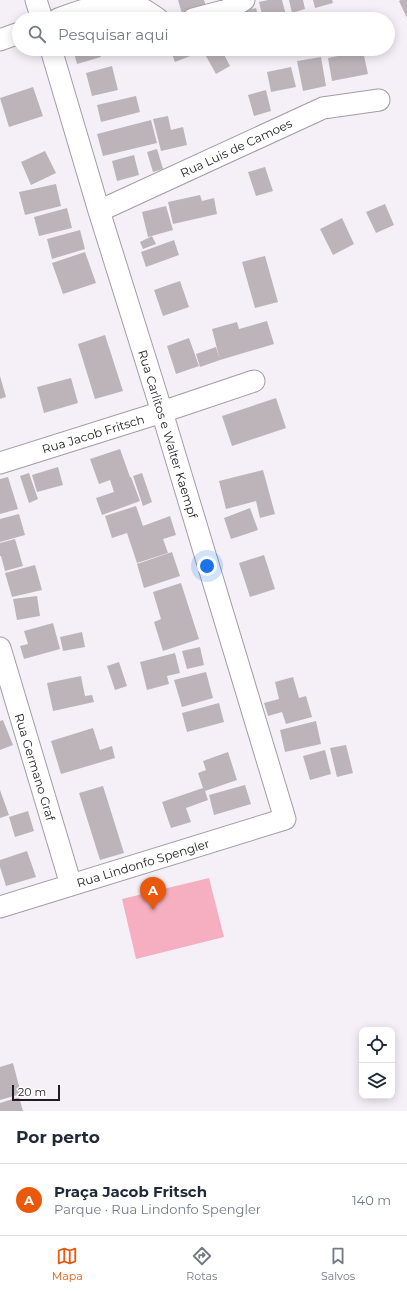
<!DOCTYPE html>
<html lang="pt">
<head>
<meta charset="utf-8">
<style>
  body { margin:0; font-family:Montserrat,sans-serif; background:#f6f6f7; color:#1f2937 }
  .controls { position:absolute; right:12px; bottom:12px; display:grid; overflow:hidden; border-radius:8px; box-shadow:0 2px 10px #0003 }
  .controls button { width:36px; height:36px; display:grid; place-items:center; padding:0; border:0; border-bottom:1px solid #e0e1e3; background:#fff; color:#1f2937; font:20px sans-serif }
  .scale { position:absolute; left:12px; bottom:10px; width:48px; box-sizing:border-box; padding-left:4px; border:2px solid #1f1d1f; border-top:0; font-size:11px; line-height:14px; white-space:nowrap; color:#1f1d1f; -webkit-text-stroke:3px #fff; paint-order:stroke }
  .you { position:absolute; left:207px; top:566px; width:14px; height:14px; margin:-10px; border:3px solid #fff; border-radius:50%; background:#1a73e8; box-shadow:0 0 0 6px #1a73e833 }
  .badge { display:grid; place-items:center; width:26px; height:26px; border-radius:50%; background:#ea580c; color:#fff; font-size:13px; font-weight:700 }
  .pin { position:absolute; translate:-50% -33px; filter:drop-shadow(0 1px 2px #0008) }
  .pin::after { content:''; position:absolute; top:21px; width:14px; height:12px; background:inherit; clip-path:polygon(0 0,100% 0,50% 100%) }
  .list { margin:0; padding:0; list-style:none }
  h2 { display:flex; justify-content:space-between; align-items:center; height:52px; margin:0; padding:0 16px; font-size:17px }
  h2 small { font-size:13px; font-weight:400; color:#747a83 }
  .list li { display:grid; grid-template-columns:26px 1fr auto; gap:12px; align-items:center; box-sizing:border-box; height:72px; padding:0 16px; border-top:1px solid #e0e1e3 }
  .list b { display:block; font-size:15px; white-space:nowrap }
  .list p { margin:0; font-size:13px; white-space:nowrap; color:#747a83 }
  .list em { font-size:13px; font-style:normal; color:#747a83 }
  .icon { flex:none; width:22px; height:22px; fill:none; stroke:currentColor; stroke-width:2; stroke-linecap:round; stroke-linejoin:round }
  .map { position:relative; flex:none; width:407px; height:1111px; overflow:hidden }
  .search { position:absolute; background:#fff; box-shadow:0 2px 10px #0003; left:12px; right:12px; top:12px; height:44px; display:flex; align-items:center; gap:10px; box-sizing:border-box; padding:0 14px; border-radius:22px; color:#747a83; font-size:15px }
  .sheet { height:124px; background:#fff }
  nav { display:flex; justify-content:space-around; align-items:center; box-sizing:border-box; height:56px; border-top:1px solid #e0e1e3; background:#fff; font-size:11px; color:#747a83 }
  nav a { display:grid; justify-items:center; gap:2px }
  nav .on { color:#ea580c }
  .map>svg:first-child { display:block }
  .green { fill:#f6afc1 }
  .building { fill:#bcb4b9 }
  .lines { fill:none; stroke-linecap:round; stroke-linejoin:round }
  .minor-casing { stroke:#a29da4; stroke-width:23 }
  .minor { stroke:#fff; stroke-width:21 }
  .labels { text-anchor:middle; dominant-baseline:central; stroke-width:4; stroke-linejoin:round; paint-order:stroke }
  .street-label { font-size:12px; fill:#1f1d1f; stroke:#fff }
</style>
</head>
<body>
<div class="map">
<svg width="407" height="1111" viewBox="0 0 407 1111">
  <rect width="100%" height="100%" fill="#f5f0f7"/>
  <path class="green" d="M209 878 224 937 136 959 122 899Z"/>
  <path class="building" d="M178 0H204L207 9 183 17Z
    M268 0H282L287 19H263L259 2Z
    M289 0H303L305 9 292 13Z
    M313 0H332L333 3 315 8Z
    M401 0H407V18L399 1Z
    M256 8 259 19H243L241 12Z
    M73 49H98L101 57 77 64Z
    M170 49H197L198 53 175 62Z
    M202 49H221L230 66 216 74Z
    M363 51 368 74 332 81 328 58Z
    M321 57 326 86 303 91 297 61Z
    M112 66 118 90 92 96 86 73Z
    M291 67 296 87 271 92 267 72Z
    M33 87 43 116 9 127 0 98Z
    M266 90 271 111 254 116 248 95Z
    M136 96 140 112 101 122 97 105Z
    M168 116 171 130 183 127 187 145 161 151 153 119Z
    M151 120 157 143 103 156 97 134Z
    M157 149 163 169 153 172 147 152Z
    M45 151 56 173 31 185 21 162Z
    M134 155 139 175 117 181 112 161Z
    M265 167 273 191 256 196 248 172Z
    M56 184 61 206 25 215 19 192Z
    M200 195 202 201 214 198 217 214 173 224 168 202Z
    M385 204 394 225 376 233 366 212Z
    M166 206 173 230 148 237 142 212Z
    M67 208 72 228 39 236 34 217Z
    M342 218 354 244 333 255 320 229Z
    M80 230 85 249 52 259 47 239Z
    M152 236 156 244 143 249 140 242Z
    M174 240 179 255 146 267 141 252Z
    M85 252 96 283 63 294 52 263Z
    M265 256 278 302 255 308 242 262Z
    M180 281 189 307 163 316 154 290Z
    M267 321 274 344 220 360 212 329 237 322 239 329Z
    M105 335 123 391 95 399 78 344Z
    M189 338 199 366 176 374 167 346Z
    M216 347 220 360 200 367 196 354Z
    M0 376 6 397 0 399Z
    M71 378 78 403 44 413 37 387Z
    M276 398 286 428 232 446 222 416Z
    M120 449 130 477H131L140 501 102 515 96 498 114 492 110 480 99 484 90 459Z
    M58 467 63 485 37 492 32 475Z
    M263 470 275 514 260 518 256 501 226 509 219 481Z
    M29 473 38 499 29 503 20 476Z
    M142 473 152 502 143 506 133 476Z
    M8 477 18 509 0 514V479Z
    M136 506 143 526 170 516 176 535 163 539 168 553 137 563 127 533 112 538 105 516Z
    M250 508 258 530 231 539 224 518Z
    M19 514 25 535 0 542V519Z
    M15 539 23 566 5 571 1 556H0V543Z
    M172 552 180 576 144 588 137 564Z
    M264 555 275 589 250 597 239 563Z
    M35 565 42 590 12 597 5 573Z
    M181 583 199 639 163 651 154 622 161 619 153 592Z
    M37 596 40 616 17 620 13 599Z
    M53 623 60 649 24 659 20 646 28 644 24 631Z
    M82 632 85 647 63 651 60 637Z
    M200 647 204 665 187 669 182 651Z
    M175 653 180 673 167 676 169 684 147 690 140 662Z
    M119 662 127 686 115 690 107 666Z
    M206 672 213 698 182 707 174 680Z
    M81 676 85 696 92 695 94 702 53 711 47 683Z
    M293 677 299 698 306 696 312 717 286 724 282 712 268 716 264 703 279 699 275 682Z
    M219 703 224 722 187 732 182 713Z
    M3 720 13 745 0 750V721Z
    M316 721 321 744 285 752 280 730Z
    M93 728 100 750 112 746 115 758 61 774 51 741Z
    M346 745 353 773 337 777 330 748Z
    M325 750 331 774 310 780 303 756Z
    M228 752 237 780 205 791 208 800 186 808 191 822 171 828 162 802 203 788 198 773 206 770 203 761Z
    M245 785 251 804 214 815 209 795Z
    M103 786 124 853 100 860 79 793Z
    M0 790 9 815 0 818Z
    M28 811 34 831 15 837 9 817Z
    M27 851 36 877 6 886 0 867V860Z
    M13 1063 21 1094 0 1100V1067Z
    M19 1097 23 1111H0V1103Z"/>
  <g class="lines">
    <g class="minor-casing">
      <path id="minor" d="M36 0 42 19
        M58 19C82 10 110 0 137 6 144 9 152 15 158 19
        M193 19 227 10 244 0
        M0 40 19 33
        M99 211 323 108 379 100
        M0 463 162 412 254 381
        M0 648 71 885
        M0 907 285 819 162 412 99 211 51 49"/>
    </g>
    <use href="#minor" class="minor"/>
  </g>
  <g class="labels">
    <g class="street-label">
      <text transform="translate(236 148) rotate(-25)">Rua Luis de Camoes</text>
      <text transform="translate(93 434) rotate(-17)">Rua Jacob Fritsch</text>
      <text transform="translate(168 434) rotate(73)">Rua Carlitos e Walter Kaempf</text>
      <text transform="translate(35 767) rotate(73)">Rua Germano Graf</text>
      <text transform="translate(143 863) rotate(-17)">Rua Lindonfo Spengler</text>
    </g>
  </g>
</svg>
<div class="controls">
<button><svg class="icon" aria-label="locate" viewBox="0 0 24 24"><circle cx="12" cy="12" r="6"/><path d="M12 2v4M12 18v4M2 12h4M18 12h4"/></svg></button>
<button><svg class="icon" aria-label="layers" viewBox="0 0 24 24"><path d="M12 4l9 5-9 5-9-5zM3 14l9 5 9-5"/></svg></button>
</div>
<div class="scale">20 m</div>
<div class="you"></div>
<div class="pin badge" style="left:153px;top:910px">A</div>
<div class="search"><svg class="icon" aria-label="search" viewBox="0 0 24 24"><circle cx="10" cy="10" r="6"/><path d="M15 15l6 6"/></svg>Pesquisar aqui</div>
</div>
<section class="sheet">
<h2>Por perto<small></small></h2>
<ul class="list">
<li><span class="badge">A</span><div><b>Praça Jacob Fritsch</b><p>Parque · Rua Lindonfo Spengler</p></div><em>140 m</em></li>
</ul>
</section>
<nav>
<a class="on"><svg class="icon" aria-label="map" viewBox="0 0 24 24"><path d="M3 6l6-2 6 2 6-2v14l-6 2-6-2-6 2zM9 4v14M15 6v14"/></svg>Mapa</a>
<a><svg class="icon" aria-label="directions" viewBox="0 0 24 24"><path d="M12 3l9 9-9 9-9-9zM9 14v-3h6M13 9l2 2-2 2"/></svg>Rotas</a>
<a><svg class="icon" aria-label="saved" viewBox="0 0 24 24"><path d="M7 4h10v16l-5-4-5 4z"/></svg>Salvos</a>
</nav>
</body>
</html>
